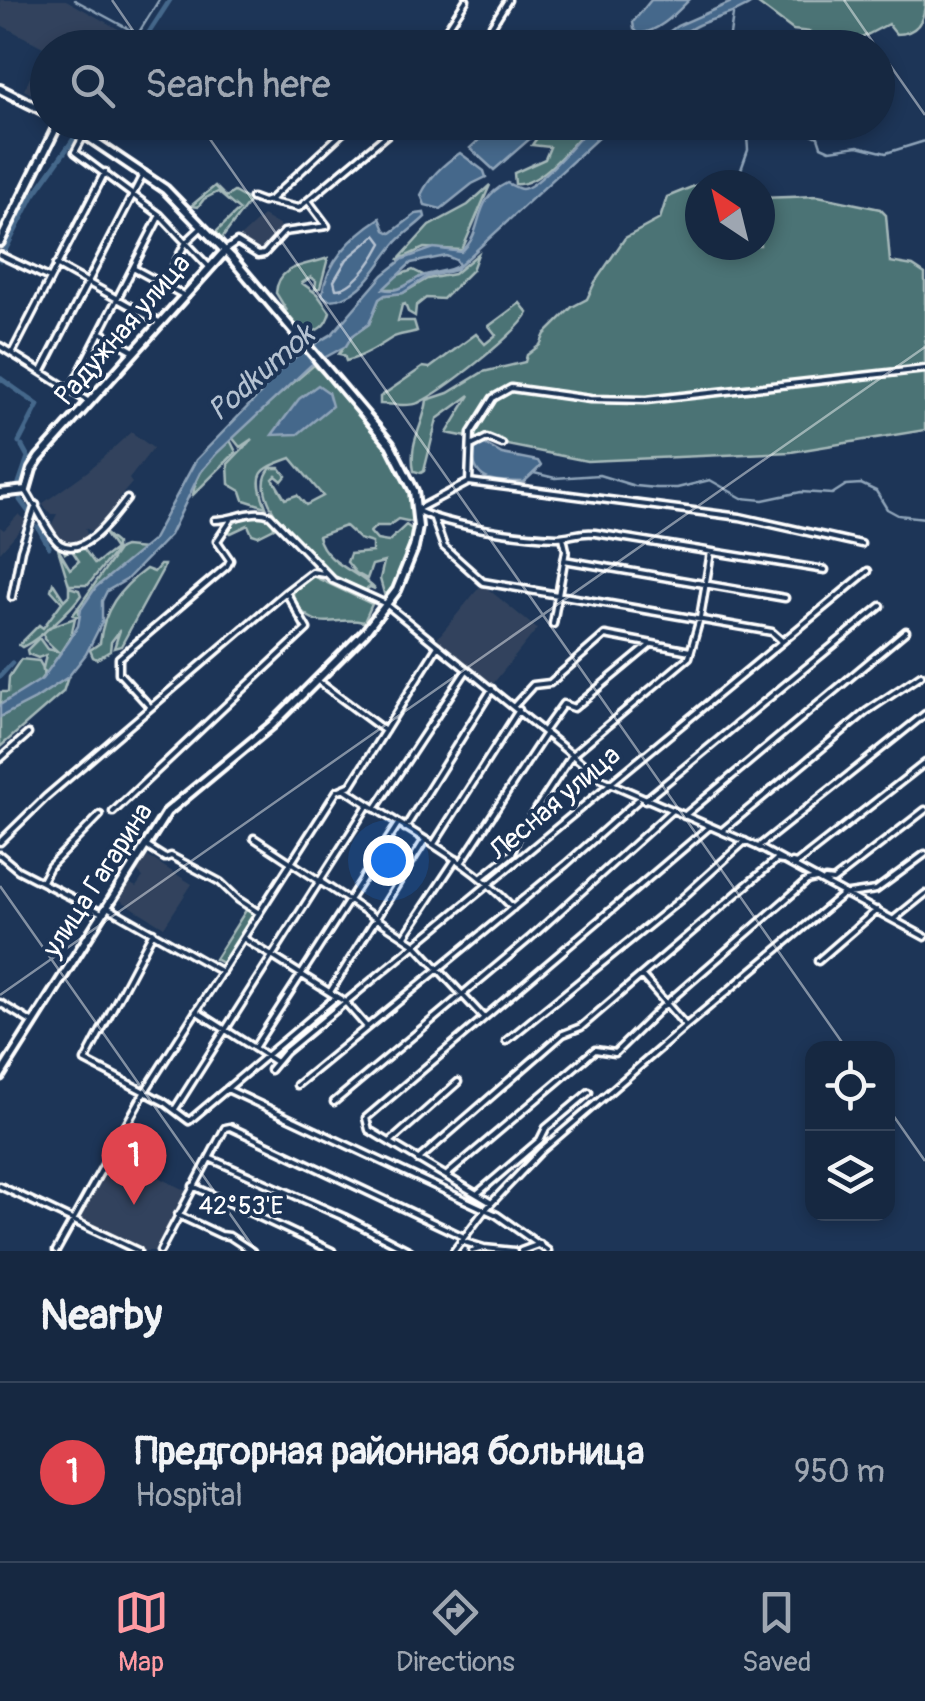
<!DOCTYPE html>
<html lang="en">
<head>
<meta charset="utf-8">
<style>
  body { margin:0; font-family:Pangolin,sans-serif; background:#1f3048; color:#f1f3f6 }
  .controls { position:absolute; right:30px; bottom:30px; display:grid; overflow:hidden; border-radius:20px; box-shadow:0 5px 15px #0003 }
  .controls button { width:90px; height:90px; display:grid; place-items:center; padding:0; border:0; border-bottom:2px solid #35445a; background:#162841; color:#f1f3f6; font:50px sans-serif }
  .compass { position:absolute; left:685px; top:170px; width:90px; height:90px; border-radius:50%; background:#162841; box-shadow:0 5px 15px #0003; rotate:325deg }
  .you { position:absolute; left:388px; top:860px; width:35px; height:35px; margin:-25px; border:8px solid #fff; border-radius:50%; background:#1a73e8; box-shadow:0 0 0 15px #1a73e833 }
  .badge { display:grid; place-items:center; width:65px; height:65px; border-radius:50%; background:#ff9aa2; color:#fff; font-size:32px; font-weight:700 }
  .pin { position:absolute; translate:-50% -82px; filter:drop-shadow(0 2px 5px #0008) }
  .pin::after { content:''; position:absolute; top:52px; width:35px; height:30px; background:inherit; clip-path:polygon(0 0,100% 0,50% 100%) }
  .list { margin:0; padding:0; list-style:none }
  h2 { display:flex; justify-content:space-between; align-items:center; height:130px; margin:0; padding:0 40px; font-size:42px }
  h2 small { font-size:32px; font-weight:400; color:#9ea6b1 }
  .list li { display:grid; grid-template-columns:65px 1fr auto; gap:30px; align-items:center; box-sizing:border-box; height:180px; padding:0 40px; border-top:2px solid #35445a }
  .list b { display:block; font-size:38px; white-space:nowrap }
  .list p { margin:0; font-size:32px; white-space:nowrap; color:#9ea6b1 }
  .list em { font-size:32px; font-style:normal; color:#9ea6b1 }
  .icon { flex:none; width:55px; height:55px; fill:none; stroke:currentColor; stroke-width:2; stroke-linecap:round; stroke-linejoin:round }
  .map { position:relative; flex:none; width:925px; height:1251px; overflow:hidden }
  .search { position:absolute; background:#162841; box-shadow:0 5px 15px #0003; left:30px; right:30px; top:30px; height:110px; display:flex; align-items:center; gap:25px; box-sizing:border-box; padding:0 35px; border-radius:55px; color:#9ea6b1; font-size:38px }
  .sheet { height:310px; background:#162841 }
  nav { display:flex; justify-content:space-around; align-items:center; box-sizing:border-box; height:140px; border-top:2px solid #35445a; background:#162841; font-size:28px; color:#9ea6b1 }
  nav a { display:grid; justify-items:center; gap:5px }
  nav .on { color:#ff9aa2 }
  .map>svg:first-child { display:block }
  .built { fill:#31435d }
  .green { fill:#4c7375; stroke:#a6b9ba; stroke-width:2.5 }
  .water { fill:#45678b; stroke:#8fa4b9; stroke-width:2.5; fill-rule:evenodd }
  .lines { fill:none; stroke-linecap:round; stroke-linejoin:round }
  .shore { stroke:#b5c2d1; stroke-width:2.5 }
  .stream { stroke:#8fa4b9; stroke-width:2.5 }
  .canal { stroke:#45678b; stroke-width:5 }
  .minor-casing { stroke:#fff; stroke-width:11 }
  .tertiary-casing { stroke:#fff; stroke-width:14 }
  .minor { stroke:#1d3557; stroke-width:4 }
  .tertiary { stroke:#1d3557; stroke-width:6 }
  .ticks { fill:none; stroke:#fff; stroke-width:2.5; stroke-opacity:0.45 }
  .labels { text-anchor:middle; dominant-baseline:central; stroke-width:8; stroke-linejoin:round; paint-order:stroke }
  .street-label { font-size:28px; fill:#fff; stroke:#1d3557 }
  .water-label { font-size:30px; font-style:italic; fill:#b5c2d1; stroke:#1d3557 }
  .ticks-label { font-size:25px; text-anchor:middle; fill:#fff; stroke:#1d3557; stroke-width:8; stroke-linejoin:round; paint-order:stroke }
</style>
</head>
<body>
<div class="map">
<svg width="925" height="1251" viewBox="0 0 925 1251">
  <rect width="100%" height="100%" fill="#1d3557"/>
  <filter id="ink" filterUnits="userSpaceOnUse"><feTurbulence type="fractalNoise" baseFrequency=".01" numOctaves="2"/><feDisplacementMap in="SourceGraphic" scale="20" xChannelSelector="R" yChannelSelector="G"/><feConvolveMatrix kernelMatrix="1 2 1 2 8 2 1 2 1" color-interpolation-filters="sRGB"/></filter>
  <g filter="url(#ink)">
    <path class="built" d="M0 0H66L138 40 133 47 48 48 47 102 24 90 45 48 1 25Z
      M263 216 282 227 258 253 239 238Z
      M131 432 153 448 129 479 132 483 119 498 122 501 95 533 85 528 88 537 75 543H62L51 526 57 514H51L42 504 88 471Z
      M19 514 27 522 0 552V527L4 530Z
      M482 584 537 629 492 685 436 640Z
      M147 856 192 884 164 927 120 900 129 883 136 887 143 877 137 871Z
      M112 1153 188 1192 158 1251H145L79 1217Z"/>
    <path class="green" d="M753 0H925C925 20 917 34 896 34L888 24 844 47H826L810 32 793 30Z
      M556 123H592C575 141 541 187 515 184L514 173 545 159 550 147 532 145 539 135Z
      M699 184 704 185H700V245H760V198L818 196 880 209 886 215 890 262 913 266 925 274V430L791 452 587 461 447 433 470 395 437 419 424 471 421 473 414 471C408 441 424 426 427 400L448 393 483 372 525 362 527 355 540 345 545 334 572 307 587 299 595 282 625 238 660 219 667 197Z
      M490 185 462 250 424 248 398 260 429 226 468 205Z
      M215 186 226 197 234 192 250 201 220 241 217 231 239 210 218 192 204 199 198 207 191 206Z
      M478 254 472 270 443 299 426 298 416 306 415 316 408 312 405 304 402 305 398 321H414L417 331C409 334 398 334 392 338 378 347 363 357 346 361L344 355 339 354 352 336 369 324 379 299 385 295 403 293 427 279 454 274Z
      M328 258 320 288 315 289 316 281 311 277 302 283 317 294 330 312C325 330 316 330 303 336L270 297 287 311 276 293C278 264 306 266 328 258Z
      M413 270 423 275 402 289H383L395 276Z
      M520 303 528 313C516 335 442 392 418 403 410 407 390 404 380 404V397L423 367 430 368 476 334 485 344 496 335 489 326Z
      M314 365C352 403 419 462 412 522L398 519 388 526H376L370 532 377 540 388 542 406 525 413 530C411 555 402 578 385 597L380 579 384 562 372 565 367 579 356 573 347 562 350 554 372 552V543L359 539 345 526 318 536C325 564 358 571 375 589L370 587 363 592C351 586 338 581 327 573 306 555 245 495 271 468H280L286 476 282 481 276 476 273 479 285 499 297 495 306 505 323 496 291 458C261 469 252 471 266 507L244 500 241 491 229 484 228 464 252 439 240 447 231 436Z
      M230 440 236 452 193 495C195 474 213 453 230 440Z
      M253 514 273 519 274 528 258 536 252 534 248 525 231 533 228 531 231 524Z
      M104 533 116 543V550L88 585H69L58 549 70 569 79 561 71 549 65 553 63 547 81 545 95 564 115 549Z
      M124 547 144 549 96 587 81 609 78 608 80 617 73 615 119 549Z
      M160 565H164L163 569 121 646 114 648 120 630 111 642 110 651 97 659 93 657 90 650 100 643C103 610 120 588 146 569L154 572Z
      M313 576 372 604 364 622C331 615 319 636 292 600L294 589Z
      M53 583 64 600 69 595V587L79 590 81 595C71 610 37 641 22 647L19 645 39 625 43 628 62 602 51 590Z
      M75 618 71 636 47 673 43 670 44 675 37 684 0 705 1 692H8L9 677 21 659 39 661 43 668 46 655 38 658 28 654 27 650 39 638 47 649 57 651 44 639V633L49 627Z
      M68 677 63 692 0 747V717L35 699Z
      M246 910 256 915 224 964 215 959Z"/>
    <path class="water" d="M651 0H689C675 14 660 31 639 34L634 29 633 22Z
      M736 0H756C738 14 719 16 698 25 681 33 667 48 648 47L677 26Z
      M498 123V122L548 123 494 170 470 148Z
      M593 123H614L455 270 427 277 403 293 385 295 379 299 369 324 352 336 346 346 311 365 217 453 200 473 170 535 126 580 107 591 102 601V622L86 654 68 677 35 699 0 717V705L42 679 69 641 78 626 81 609 96 587 152 541 196 460 260 394 270 378 300 353 332 334 383 275 403 259 434 248 461 252C486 231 470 201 507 183 512 185 517 189 522 189 538 189 581 136 593 123ZM446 256 456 260 459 265C447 273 433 271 420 277 406 284 399 293 383 289L411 263Z
      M460 153 484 171 486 177 472 184 441 209 425 205 421 195C430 176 443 164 460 153Z
      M424 213 425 217C415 227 403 234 394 245 376 267 361 300 329 300L322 295C327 262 352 236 380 218L385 230 391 233 416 214Z
      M318 385 328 392 332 406 298 434 272 435 299 399Z
      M483 443 502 454 538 461 541 466 524 482C497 481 473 485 473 451Z"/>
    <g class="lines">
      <path class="shore" d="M376 235 382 243C374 259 354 289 336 289L334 281 347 259Z"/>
      <path class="stream" d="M75 0 138 34 159 0
        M728 48 733 15
        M773 122 797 127 818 137 821 146 830 150 858 146 886 153 925 141
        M738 178 748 150 746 122
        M534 473 555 478 599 475 635 486 656 488H677L710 480 742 498 763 500 801 492 832 494 846 485 861 484 876 491 887 509 898 515 925 518"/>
      <path class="canal" d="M139 48 170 0
        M0 260 33 196 78 133
        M0 378 38 405 19 442
        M18 486 28 457 22 446
        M20 500 28 511
        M38 527 49 547
        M0 676 12 663"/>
      <g class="minor-casing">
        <path id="minor" d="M435 48 466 0
          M478 48 508 0
          M85 133 75 152 160 215 208 266
          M252 198 263 202 271 199 354 122
          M267 201 299 208 402 122
          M227 249 237 242 258 255 264 254 284 232 327 226 309 202
          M0 255 49 278
          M56 265 159 322
          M133 268 183 295
          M165 285 186 242 202 227
          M100 332 134 351
          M0 346 89 402
          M12 353 105 172
          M42 371 144 173
          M71 389 160 215
          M471 446 487 438 502 444
          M469 482 471 433 493 398 511 388 590 399 646 400 925 369
          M26 491C34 502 50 538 60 544 85 559 115 514 127 499
          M418 509 469 482 740 517 861 544
          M418 511C448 526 521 536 557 537 571 537 579 531 595 533L825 570
          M434 519 444 547 483 582 772 632 781 640
          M215 520C235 520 252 508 270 515L333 580 386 604 603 780 758 847 925 937
          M564 560 785 598
          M12 597 21 550 36 505
          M553 624 566 550 563 537
          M318 681 385 731
          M514 706 533 685 550 683 605 635 690 651
          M150 707 119 673V658L227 566 230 560 217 541 231 520
          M545 729 563 704 574 708 650 645
          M0 759 28 734
          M344 788C401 828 465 856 513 908
          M645 800 881 606
          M375 809 466 671
          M113 812 307 629 286 592
          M684 816 906 631
          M405 828 492 689
          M722 831 867 711 921 675
          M254 838 415 944 483 1017
          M0 842 46 797 286 592 312 572 324 574
          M434 844 519 710
          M146 846 165 858 171 856 220 882 239 900 259 913
          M758 847 925 714
          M0 855 18 870 102 913
          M461 863 546 733
          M792 863 796 864 925 763
          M482 877 512 853 517 839 572 755 689 657 700 618 711 552
          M825 880 833 881 925 810
          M42 881 50 866 100 815
          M109 908 222 972
          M894 919 925 894
          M153 932 85 1061 164 1102 189 1121 336 997
          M405 936 456 859
          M243 938 345 1002 367 1027
          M818 961 877 910
          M642 976 685 1025
          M330 992 425 840
          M0 1003 33 1023
          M196 1011 276 1062
          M506 1041 680 900 745 841
          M254 1048 398 824
          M270 1070 285 1052 868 571
          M297 1085 566 864 638 800
          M227 1089 497 1215 548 1251
          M334 1102 529 939 671 811
          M175 1109 368 805
          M390 1142 458 1082
          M209 1158 344 1217 410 1251
          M418 1160 563 1034 581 1027 776 860 783 861
          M448 1174 595 1050 615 1053 662 1007 807 881 816 879
          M0 1186 138 1251
          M193 1186 332 1251
          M478 1193 540 1140 546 1128 589 1092
          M490 1202 369 1130 366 1118 710 826
          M178 1215 221 1235 229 1236 252 1251
          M461 1241 484 1248
          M56 1251 144 1093 337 791 351 785 438 646
          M160 1251 225 1128 230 1127 464 1237
          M454 1251 484 1211 541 1151 686 1026 842 895 876 890 925 854
          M472 1251 484 1248 514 1251
          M521 1251 540 1244"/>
      </g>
      <g class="tertiary-casing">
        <path id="tertiary" d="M0 89 48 113
          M0 242 59 122
          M0 493 26 490 32 469 39 458 225 251
          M0 1076 167 812 272 725 365 632 397 590 414 548 418 527 414 491 390 444 231 257 165 189 66 122"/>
      </g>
      <use href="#minor" class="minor"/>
      <use href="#tertiary" class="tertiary"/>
    </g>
  </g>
  <path class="ticks" d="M112 0 145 48M844 0 877 48M878 48 925 115M198 122 846 1048M0 886 256 1251M0 995 925 347M888 1108 925 1161"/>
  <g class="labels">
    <g class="street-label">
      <text transform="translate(123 330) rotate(-49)">Радужная улица</text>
      <text transform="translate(555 803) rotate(-40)">Лесная улица</text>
      <text transform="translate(98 880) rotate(-57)">улица Гагарина</text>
    </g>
    <g class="water-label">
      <text transform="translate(261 373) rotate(-41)">Podkumok</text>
    </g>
  </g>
  <g class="ticks-label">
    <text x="241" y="1214">42°53'E</text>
  </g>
</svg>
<div class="controls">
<button><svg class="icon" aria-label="locate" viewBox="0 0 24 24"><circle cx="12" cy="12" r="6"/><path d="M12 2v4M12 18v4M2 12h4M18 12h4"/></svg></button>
<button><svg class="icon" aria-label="layers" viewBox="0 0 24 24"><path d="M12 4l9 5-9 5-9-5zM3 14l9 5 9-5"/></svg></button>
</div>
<svg class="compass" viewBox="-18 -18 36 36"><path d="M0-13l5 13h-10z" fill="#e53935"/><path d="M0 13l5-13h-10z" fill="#9ea6b1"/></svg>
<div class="you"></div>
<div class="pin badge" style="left:134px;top:1205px;background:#e0444e">1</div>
<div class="search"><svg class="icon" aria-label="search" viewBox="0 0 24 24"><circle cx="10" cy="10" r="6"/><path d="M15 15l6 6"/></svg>Search here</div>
</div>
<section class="sheet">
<h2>Nearby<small></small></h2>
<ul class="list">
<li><span class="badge" style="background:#e0444e">1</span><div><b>Предгорная районная больница</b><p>Hospital</p></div><em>950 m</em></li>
</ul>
</section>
<nav>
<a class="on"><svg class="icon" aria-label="map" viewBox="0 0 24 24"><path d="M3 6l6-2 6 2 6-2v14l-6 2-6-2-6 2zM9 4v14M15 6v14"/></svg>Map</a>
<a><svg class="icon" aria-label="directions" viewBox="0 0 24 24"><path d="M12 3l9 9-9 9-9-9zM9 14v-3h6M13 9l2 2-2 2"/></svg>Directions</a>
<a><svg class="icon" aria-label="saved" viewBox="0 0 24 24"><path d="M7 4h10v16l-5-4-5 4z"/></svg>Saved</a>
</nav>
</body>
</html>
